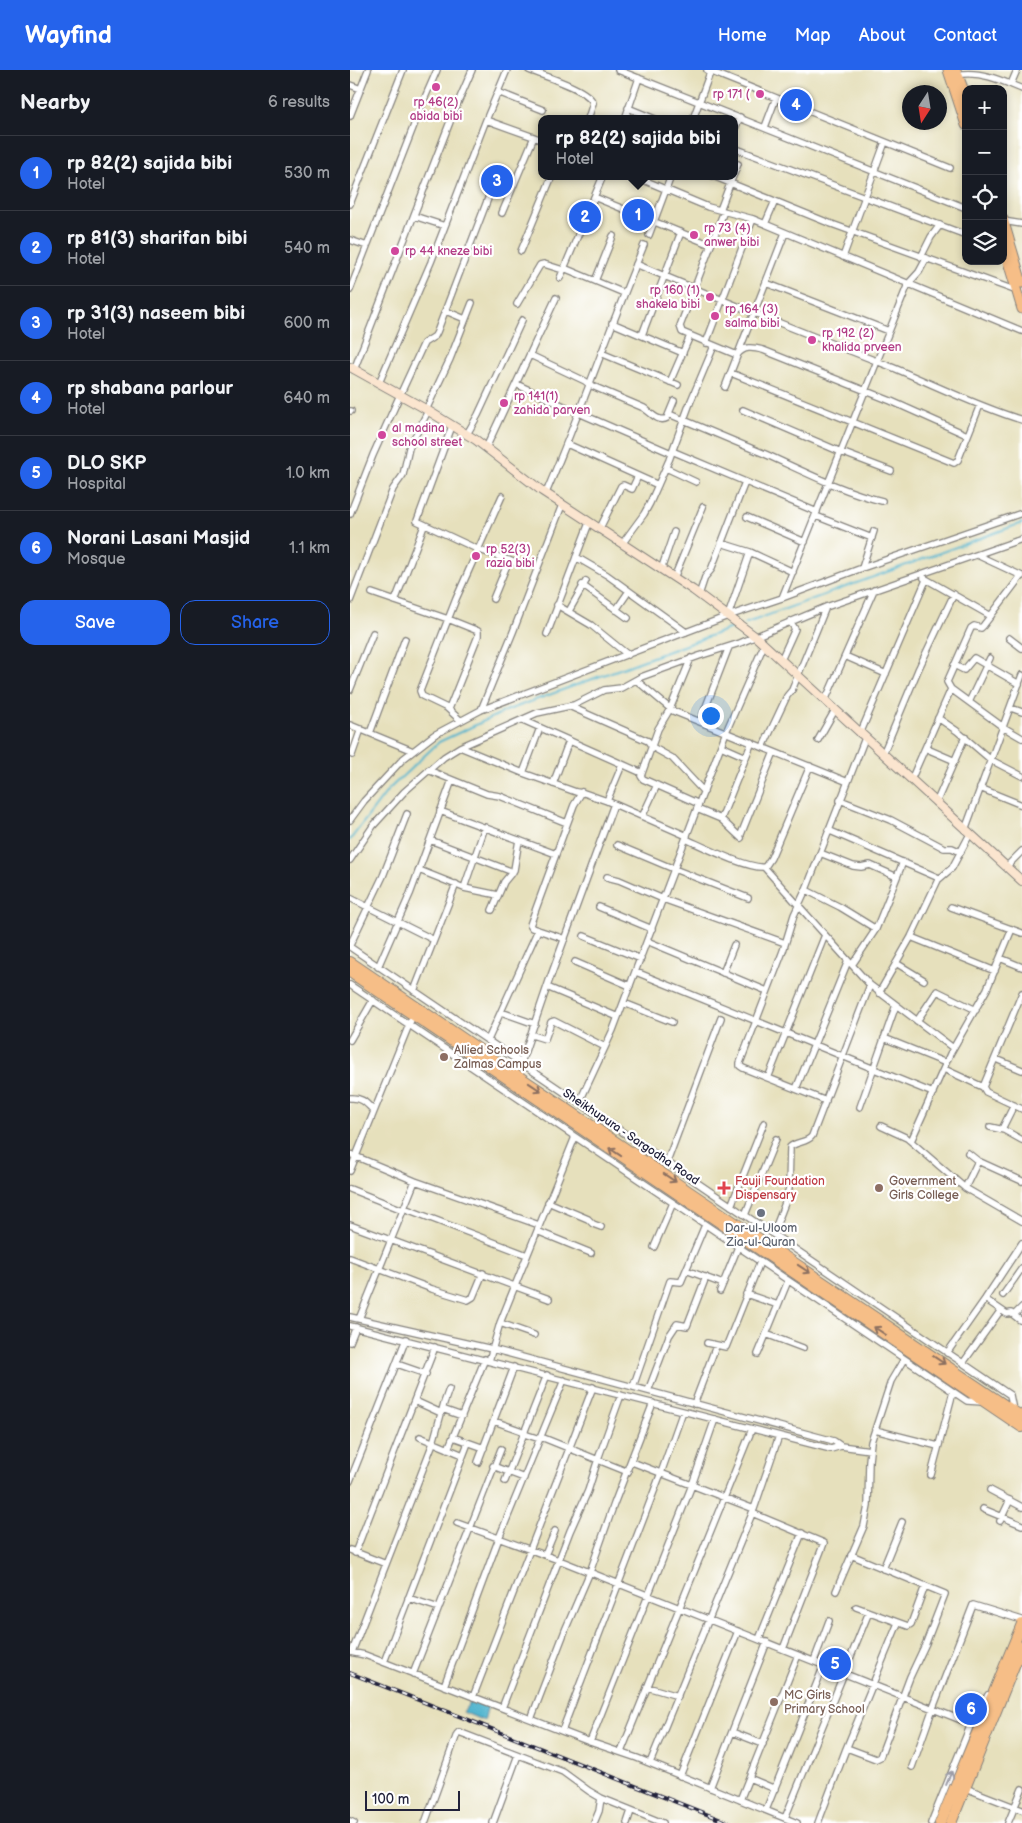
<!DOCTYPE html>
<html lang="en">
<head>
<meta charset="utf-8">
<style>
  body { margin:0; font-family:"Balsamiq Sans",sans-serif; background:#242831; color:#f1f3f6 }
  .controls { position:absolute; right:15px; top:15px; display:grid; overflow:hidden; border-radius:10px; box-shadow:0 2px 8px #0003 }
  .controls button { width:45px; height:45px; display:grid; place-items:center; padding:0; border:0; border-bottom:1px solid #363941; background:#171b24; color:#f1f3f6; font:25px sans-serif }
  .compass { position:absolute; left:552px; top:15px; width:45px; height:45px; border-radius:50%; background:#171b24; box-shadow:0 2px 8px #0003; rotate:192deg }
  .scale { position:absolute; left:15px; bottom:12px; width:95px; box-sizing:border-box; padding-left:5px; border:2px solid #22223b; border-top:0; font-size:14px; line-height:18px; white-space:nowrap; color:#22223b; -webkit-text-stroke:4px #fff; paint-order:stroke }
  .you { position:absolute; left:360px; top:645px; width:18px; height:18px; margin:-12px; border:4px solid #fff; border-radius:50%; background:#1a73e8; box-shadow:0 0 0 8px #1a73e833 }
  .badge { display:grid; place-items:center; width:32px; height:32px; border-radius:50%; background:#2563eb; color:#fff; font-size:16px; font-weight:700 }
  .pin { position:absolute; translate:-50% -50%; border:2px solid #fff; box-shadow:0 1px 5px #0006 }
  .popup { position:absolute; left:188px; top:45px; width:200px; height:65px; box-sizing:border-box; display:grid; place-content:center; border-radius:10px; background:#171b24; filter:drop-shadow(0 1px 4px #0005); font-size:16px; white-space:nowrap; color:#9ea1a6 }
  .popup b { font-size:19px; color:#f1f3f6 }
  .popup::after { content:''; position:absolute; left:50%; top:100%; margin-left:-10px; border:10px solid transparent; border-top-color:#171b24 }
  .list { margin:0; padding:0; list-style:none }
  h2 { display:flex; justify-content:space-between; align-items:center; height:65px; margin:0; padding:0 20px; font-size:21px }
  h2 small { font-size:16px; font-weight:400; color:#9ea1a6 }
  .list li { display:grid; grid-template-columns:32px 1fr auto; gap:15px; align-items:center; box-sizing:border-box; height:75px; padding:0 20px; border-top:1px solid #363941 }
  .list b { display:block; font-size:19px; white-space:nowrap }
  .list p { margin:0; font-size:16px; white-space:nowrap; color:#9ea1a6 }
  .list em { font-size:16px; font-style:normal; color:#9ea1a6 }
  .actions { display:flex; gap:10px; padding:15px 20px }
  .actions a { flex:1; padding:11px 0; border:1px solid #2563eb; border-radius:15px; text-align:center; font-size:18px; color:#2563eb }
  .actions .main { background:#2563eb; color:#fff }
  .icon { flex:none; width:28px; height:28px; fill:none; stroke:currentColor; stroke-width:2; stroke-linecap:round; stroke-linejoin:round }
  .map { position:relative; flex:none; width:672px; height:1753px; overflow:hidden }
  header { display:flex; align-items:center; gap:30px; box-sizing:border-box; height:70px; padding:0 25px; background:#2563eb; color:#fff }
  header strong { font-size:24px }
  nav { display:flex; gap:28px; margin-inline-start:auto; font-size:18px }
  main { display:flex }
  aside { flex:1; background:#171b24 }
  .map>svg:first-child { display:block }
  .water { fill:#4fb4ce; stroke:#386b84 }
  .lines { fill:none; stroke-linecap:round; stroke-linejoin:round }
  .stream { stroke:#4fb4ce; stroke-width:2 }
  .street-casing { stroke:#84817c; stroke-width:8 }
  .secondary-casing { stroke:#84817c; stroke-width:10 }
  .primary-casing { stroke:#84817c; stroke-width:11 }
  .highway-casing { stroke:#84817c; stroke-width:12 }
  .street { stroke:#fff; stroke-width:5.5 }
  .secondary { stroke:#fbe5cf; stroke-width:8 }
  .primary { stroke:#f6be87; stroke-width:9 }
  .highway { stroke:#f6be87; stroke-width:10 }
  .rail-casing { stroke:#22223b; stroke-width:4 }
  .rail { stroke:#fff; stroke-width:2; stroke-dasharray:5.5; stroke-linecap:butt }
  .oneway { stroke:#8c7061 }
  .oneway2 { stroke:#9c9ca7 }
  .hotel-dot { fill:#d1479c; stroke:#fff; stroke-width:2 }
  .education-dot { fill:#8d6e63; stroke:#fff; stroke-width:2 }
  .health-dot { fill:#e0444e; stroke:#fff; stroke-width:2 }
  .worship-dot { fill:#6b7280; stroke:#fff; stroke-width:2 }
  .labels { text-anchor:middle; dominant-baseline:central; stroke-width:4.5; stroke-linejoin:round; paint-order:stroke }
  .hotel-label { font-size:12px; fill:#b23c85; stroke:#fff; text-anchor:start }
  .education-label { font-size:12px; fill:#785e54; stroke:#fff; text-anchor:start }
  .street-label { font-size:12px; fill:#22223b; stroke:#fff }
  .health-label { font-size:12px; fill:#be3a42; stroke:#fff; text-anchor:start }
  .worship-label { font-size:12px; fill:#5b616d; stroke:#fff }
</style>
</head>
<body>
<header>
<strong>Wayfind</strong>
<nav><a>Home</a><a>Map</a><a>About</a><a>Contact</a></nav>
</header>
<main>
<aside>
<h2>Nearby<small>6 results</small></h2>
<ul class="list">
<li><span class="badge">1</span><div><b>rp 82(2) sajida bibi</b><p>Hotel</p></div><em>530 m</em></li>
<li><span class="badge">2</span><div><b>rp 81(3) sharifan bibi</b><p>Hotel</p></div><em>540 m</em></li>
<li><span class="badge">3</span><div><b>rp 31(3) naseem bibi</b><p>Hotel</p></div><em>600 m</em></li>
<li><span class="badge">4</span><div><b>rp shabana parlour</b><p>Hotel</p></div><em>640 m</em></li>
<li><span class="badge">5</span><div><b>DLO SKP</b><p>Hospital</p></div><em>1.0 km</em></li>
<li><span class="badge">6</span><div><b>Norani Lasani Masjid</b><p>Mosque</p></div><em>1.1 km</em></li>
</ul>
<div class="actions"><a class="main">Save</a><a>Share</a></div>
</aside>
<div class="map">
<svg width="672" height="1753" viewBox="0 0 672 1753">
  <rect width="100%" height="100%" fill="#fff"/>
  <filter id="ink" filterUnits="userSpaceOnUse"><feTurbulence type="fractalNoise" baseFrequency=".02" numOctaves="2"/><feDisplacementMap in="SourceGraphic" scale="10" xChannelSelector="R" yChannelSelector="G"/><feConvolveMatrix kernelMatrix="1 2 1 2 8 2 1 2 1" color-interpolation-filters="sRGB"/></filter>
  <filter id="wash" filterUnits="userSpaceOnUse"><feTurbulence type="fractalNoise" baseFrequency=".0096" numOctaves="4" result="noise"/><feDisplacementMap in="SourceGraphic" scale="20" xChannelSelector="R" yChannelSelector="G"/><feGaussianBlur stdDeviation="1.12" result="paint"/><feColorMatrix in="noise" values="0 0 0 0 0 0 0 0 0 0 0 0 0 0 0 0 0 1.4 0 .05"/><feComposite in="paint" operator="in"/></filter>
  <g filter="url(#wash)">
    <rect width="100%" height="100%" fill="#e6e0bc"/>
    <path class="water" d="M122 1629 138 1635 134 1651 113 1642Z"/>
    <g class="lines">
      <path class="stream" d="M394 554 672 453
        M0 770 38 720 89 672 158 640 387 556"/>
    </g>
  </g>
  <g filter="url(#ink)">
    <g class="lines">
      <g class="street-casing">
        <path id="street" d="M179 0C194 6 239 19 243 33L238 49
          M268 0 616 138
          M357 0 600 98
          M608 5C629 0 653 11 672 19
          M661 14 667 0
          M0 15 11 19
          M148 22 193 40
          M278 38 305 49
          M0 46 18 0
          M275 49 289 8
          M343 49 361 0
          M136 50 192 70
          M415 57 426 28
          M384 61 390 47
          M384 78 616 165
          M384 104 388 94
          M284 106 358 137 403 149 672 261
          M363 106 479 153 667 221
          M244 127 361 175
          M0 134 53 0
          M370 140 383 106
          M374 141 330 256 332 262 387 285C394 276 402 277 413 280L541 331 617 365
          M152 143 184 67
          M64 146 95 156
          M653 151 672 154
          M415 154 425 131
          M299 165 321 106
          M0 170 17 176
          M171 181 202 106
          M493 187 535 72
          M571 187 581 167 590 155
          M286 194C370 230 454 263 539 296 583 314 626 336 672 350
          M214 198 274 223
          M210 208 253 106
          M245 211 263 166
          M416 213 539 261
          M0 220 73 32 87 0
          M167 234 190 195 194 194 213 200
          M96 241 115 249
          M262 253 333 283
          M292 265 331 162
          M356 273 403 149
          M251 283 328 315
          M180 285 235 311 240 315 294 338C301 343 309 353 317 348L324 331
          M4 300 103 44 122 0
          M381 303 604 393 608 390 630 335
          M320 312 340 266
          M29 313 81 192 136 50 157 0
          M166 314 229 343 321 383
          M375 317 435 163
          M76 340 100 289 122 233
          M393 340 491 382 541 401
          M0 341H1
          M319 344C351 357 383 371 415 384 453 401 491 421 532 431
          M102 356 67 451 127 479 172 495
          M117 364 128 345 172 250
          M217 374 308 415
          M136 378 206 228
          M322 381 467 442
          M316 398 346 412
          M196 423C231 341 260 257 294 175
          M0 444 23 385 50 325 74 273 85 266 87 262 147 105
          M466 446 522 468
          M397 447 455 472
          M249 460 271 416 273 415 282 419 288 406
          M371 473 400 482 443 502
          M272 474 294 444 300 433 319 390 340 333 364 276
          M627 485 672 506
          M226 487 257 505 336 562
          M512 498 524 461
          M311 500 324 462
          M671 506 633 556 631 558 624 556 621 558 597 612 601 619 653 657 672 668
          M324 508 353 437
          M574 508 641 546
          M232 515 278 548
          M22 523 98 549 128 561V566L99 639
          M349 525 355 507 361 500 395 412
          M432 528 558 214 569 202 576 189
          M143 529 159 490
          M0 531 43 419 53 405 59 378 78 341
          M45 531 74 456
          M207 535 241 555 278 585
          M266 540 279 521
          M219 541 236 511
          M378 546 400 482
          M197 564 239 453
          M659 568 672 578
          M495 586 536 604
          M341 588 320 639 308 659 291 706 293 709 349 734
          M431 590 445 559 440 551
          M604 595 614 600 624 588 669 614
          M286 610 323 641 498 712
          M0 620 23 563
          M475 631 524 520
          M619 632 640 588
          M219 636 298 671 302 677 322 688 354 722
          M661 638 672 642
          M131 640 163 562 212 435
          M588 648 607 661 641 690 672 706
          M110 650 97 638 72 626 70 621 106 529 152 426
          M173 650 292 703
          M350 652 379 577
          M0 655 63 681
          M20 663 55 569
          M510 664 576 510
          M468 670 485 640
          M371 676 396 687
          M110 677 173 703 226 722 234 723 257 731 337 766
          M413 677 437 626 442 620 476 537
          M575 678 605 691
          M533 684 568 600 604 524
          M2 685 11 659
          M78 700 137 724 150 726 217 753
          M173 703 190 658
          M561 710 601 619
          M203 714 219 671
          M630 718 672 735
          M490 730 541 750 594 778H602L611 782
          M257 731 272 695
          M586 733 615 667
          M347 739 371 749 391 768
          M90 741 206 784
          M293 745 307 715
          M371 749 402 672
          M0 750 14 731 53 689 84 665 131 640 378 546 432 528 512 498 672 443
          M478 760 589 808
          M615 760 672 605
          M390 767 424 682
          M336 769C354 777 398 799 415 797L421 788 460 696
          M80 770 163 802
          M267 775 324 799 398 828
          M470 783 503 796 511 797 520 795 547 807
          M0 790 23 756 54 722 94 687 110 677 187 643 224 635 254 620 271 618 291 607 349 586 390 573 476 537 672 469
          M414 797 520 915 603 978
          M656 797 672 781
          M69 800 114 818 148 825
          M257 807 269 810 313 829 435 873
          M114 818 135 757
          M456 820 490 837 526 859
          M0 828 84 870
          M249 837 302 859
          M601 837 672 863
          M142 840 154 812 164 800 169 770
          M234 866 291 889
          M561 867 645 901
          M215 869 182 858 180 855 224 735 232 722
          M297 871 417 921
          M0 875 33 806 57 744
          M0 877 660 1325 663 1340
          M650 888 672 897
          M225 892 280 916
          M546 893 574 910
          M502 895 526 859 553 792
          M28 897 60 824 102 710
          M286 902 583 1023
          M373 903 384 875
          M0 915 617 1331 633 1332
          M197 917 268 947
          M64 921 106 814
          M529 923 561 867 588 810 602 798 620 764
          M672 923 633 1017 636 1022 672 1039
          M274 933 322 952
          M151 942 185 954
          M567 951 587 921 626 940
          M182 965 195 969 201 952 204 951 255 977
          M534 968 596 993
          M0 970 23 930
          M138 970 188 860
          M646 989 672 1000
          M171 993 199 911 264 734
          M594 999 633 1017
          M418 1008 475 865
          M446 1019 498 891
          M0 1028C12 1027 16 1033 24 1041
          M476 1031 393 998 390 996V993L433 881 444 845 457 817 515 668
          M229 1033 263 960 376 662 414 575
          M510 1037 546 935
          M531 1056 557 1068 615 1118 672 1151
          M640 1057 654 1060 672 1070
          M652 1059 664 1035
          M561 1071 600 984 637 919 662 859
          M618 1083 628 1091 672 1111
          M0 1084 65 1111 189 1155
          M317 1092 371 948
          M0 1101 63 945
          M615 1118 628 1091
          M0 1119 53 1140
          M198 1132 238 1149 243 1154 251 1157
          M381 1136 414 1053
          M54 1138 177 1185
          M395 1145 426 1069
          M0 1155 199 1229
          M187 1161 241 1183
          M423 1164 435 1133 439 1118 440 1077C447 1071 457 1073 462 1066L520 915
          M304 1177 323 1133
          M0 1188 82 1219 118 1230 123 1227 133 1203
          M336 1200 373 1214
          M370 1221 388 1177
          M396 1224 428 1235
          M653 1225 672 1198
          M635 1229 657 1244 661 1243 670 1250
          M664 1245 672 1237
          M0 1247 142 1279 484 1371 491 1376
          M9 1249 65 1111
          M150 1253 184 1265
          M0 1256 481 1379 491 1376 520 1380
          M416 1264 453 1278
          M0 1272 6 1257
          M357 1273 376 1277 410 1192
          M597 1283 635 1229 672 1173
          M408 1284 438 1211
          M139 1291 150 1253 225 1067
          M613 1293 651 1240
          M47 1294 76 1304
          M283 1317 320 1211 331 1212 355 1155
          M298 1321 319 1266 327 1254 337 1256 356 1207
          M65 1331 89 1342 95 1340 112 1346
          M344 1334 366 1276
          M144 1351 175 1362
          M525 1360 588 1376
          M174 1364 190 1369
          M70 1367 113 1385
          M103 1367 134 1378
          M191 1367 278 1402
          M98 1379 135 1289
          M128 1392 164 1297
          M282 1392 404 1439
          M143 1396 174 1408
          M581 1405 603 1322
          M0 1411 56 1269
          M155 1411 197 1305
          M640 1420 672 1437
          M633 1439 672 1455
          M402 1443 474 1473 433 1579
          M650 1451 660 1430
          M107 1453 214 1492 621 1654
          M0 1480 36 1494
          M5 1483 85 1277
          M195 1485 205 1461
          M533 1499 552 1452
          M486 1521 514 1456 518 1436 519 1391 521 1372 541 1311 554 1289
          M58 1528 89 1538
          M506 1537 558 1556 561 1554 575 1516
          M409 1569 452 1463
          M0 1582 15 1585 240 1672 287 1688 447 1753
          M2 1582 83 1373 94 1333 99 1319
          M464 1591 479 1551
          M34 1592 118 1373
          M63 1604 151 1379
          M94 1616 149 1468 214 1310
          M297 1617 328 1626
          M123 1627 243 1317
          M152 1638 220 1461 238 1421 248 1389 271 1325
          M181 1649 216 1558 240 1502 264 1434 303 1333
          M212 1661 311 1403 333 1341
          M382 1662 413 1674
          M240 1672 342 1415 365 1349
          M497 1678 526 1689 530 1687 560 1607 576 1573 595 1524 501 1485
          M271 1682 402 1359
          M300 1693 404 1439 429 1366
          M562 1697 583 1638 623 1535 672 1550
          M330 1706 388 1561
          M399 1708 425 1719
          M360 1718 417 1572
          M618 1719 672 1740
          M390 1730 448 1585
          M416 1740 474 1595
          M435 1748 519 1542
          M0 1751 4 1753
          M75 1753 107 1664 109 1662 213 1702 239 1721 251 1728 313 1753
          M143 1753 168 1685
          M244 1753 249 1741 251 1728
          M277 1753 281 1741
          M468 1753 496 1679 548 1553
          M581 1753 621 1654 638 1625
          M658 1753 672 1719"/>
      </g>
      <g class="secondary-casing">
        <path id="secondary" d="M0 297 72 337 126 370 192 421 343 520 406 567 672 811"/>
      </g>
      <g class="primary-casing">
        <path id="primary" d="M598 0 616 55
          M606 0 616 26
          M653 149 672 213
          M653 175 672 239"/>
      </g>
      <g class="highway-casing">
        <path id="highway" d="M0 892 672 1347
          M0 902 672 1357
          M590 1753 672 1554
          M601 1753 672 1576"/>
      </g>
      <use href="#street" class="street"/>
      <use href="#secondary" class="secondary"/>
      <use href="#primary" class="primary"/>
      <use href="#highway" class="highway"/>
      <g class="rail-casing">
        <path id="rail" d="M0 1603 379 1753"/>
      </g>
      <use href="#rail" class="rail"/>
    </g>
    <defs><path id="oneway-shaft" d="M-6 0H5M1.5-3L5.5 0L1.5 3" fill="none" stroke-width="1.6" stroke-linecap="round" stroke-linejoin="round" transform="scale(1.25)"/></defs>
    <g class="oneway">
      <use href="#oneway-shaft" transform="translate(185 1017) rotate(34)"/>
      <use href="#oneway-shaft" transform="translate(265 1082) rotate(-146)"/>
      <use href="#oneway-shaft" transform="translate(320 1108) rotate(34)"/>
      <use href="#oneway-shaft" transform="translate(454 1199) rotate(34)"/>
      <use href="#oneway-shaft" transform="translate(530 1261) rotate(-146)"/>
      <use href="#oneway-shaft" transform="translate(589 1290) rotate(34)"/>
    </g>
    <use class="oneway2" href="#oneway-shaft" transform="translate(599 1708) rotate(-68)"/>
  </g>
  <g class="hotel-dot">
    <circle cx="86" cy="17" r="5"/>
    <circle cx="410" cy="24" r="5"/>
    <circle cx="344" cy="165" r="5"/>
    <circle cx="45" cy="181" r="5"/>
    <circle cx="360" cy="227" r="5"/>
    <circle cx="365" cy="246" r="5"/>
    <circle cx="462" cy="270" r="5"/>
    <circle cx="154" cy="333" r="5"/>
    <circle cx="32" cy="365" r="5"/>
    <circle cx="126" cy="486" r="5"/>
  </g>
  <g class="education-dot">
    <circle cx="94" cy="987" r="5"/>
    <circle cx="529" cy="1118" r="5"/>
    <circle cx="424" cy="1632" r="5"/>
  </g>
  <path class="health-dot" d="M371.5 1110.5h5v5h5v5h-5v5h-5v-5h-5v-5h5z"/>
  <circle class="worship-dot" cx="411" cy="1143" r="5"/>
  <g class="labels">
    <g class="hotel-label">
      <text x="400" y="24" text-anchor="end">rp 171 (</text>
      <text x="86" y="32" text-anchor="middle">rp 46(2)<tspan x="86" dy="14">abida bibi</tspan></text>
      <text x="354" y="158">rp 73 (4)<tspan x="354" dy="14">anwer bibi</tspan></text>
      <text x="55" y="181">rp 44 kneze bibi</text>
      <text x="350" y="220" text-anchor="end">rp 160 (1)<tspan x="350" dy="14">shakela bibi</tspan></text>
      <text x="375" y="239">rp 164 (3)<tspan x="375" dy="14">salma bibi</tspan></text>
      <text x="472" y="263">rp 192 (2)<tspan x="472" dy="14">khalida prveen</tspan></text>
      <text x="164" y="326">rp 141(1)<tspan x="164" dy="14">zahida parven</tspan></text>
      <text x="42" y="358">al madina<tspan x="42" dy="14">school street</tspan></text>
      <text x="136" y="479">rp 52(3)<tspan x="136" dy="14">razia bibi</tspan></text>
    </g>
    <g class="education-label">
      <text x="104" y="980">Allied Schools<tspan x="104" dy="14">Zalmas Campus</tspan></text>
      <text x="539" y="1111">Government<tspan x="539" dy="14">Girls College</tspan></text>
      <text x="434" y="1625">MC Girls<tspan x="434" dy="14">Primary School</tspan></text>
    </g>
    <g class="street-label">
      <text transform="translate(281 1067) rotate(34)">Sheikhupura - Sargodha Road</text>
    </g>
    <g class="health-label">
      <text x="385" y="1111">Fauji Foundation<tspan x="385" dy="14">Dispensary</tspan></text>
    </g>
    <g class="worship-label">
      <text x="411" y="1158">Dar-ul-Uloom<tspan x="411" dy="14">Zia-ul-Quran</tspan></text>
    </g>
  </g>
</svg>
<div class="controls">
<button>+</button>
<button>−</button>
<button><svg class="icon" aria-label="locate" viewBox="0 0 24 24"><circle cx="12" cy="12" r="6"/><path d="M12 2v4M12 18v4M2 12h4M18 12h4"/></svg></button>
<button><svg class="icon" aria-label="layers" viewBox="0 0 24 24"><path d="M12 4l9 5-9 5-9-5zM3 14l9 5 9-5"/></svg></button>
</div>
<svg class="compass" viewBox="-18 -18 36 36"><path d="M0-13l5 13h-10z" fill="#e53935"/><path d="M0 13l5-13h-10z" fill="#9ea1a6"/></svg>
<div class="scale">100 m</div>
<div class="you"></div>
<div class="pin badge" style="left:288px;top:145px">1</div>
<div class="popup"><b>rp 82(2) sajida bibi</b>Hotel</div>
<div class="pin badge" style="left:235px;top:147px">2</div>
<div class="pin badge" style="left:147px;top:111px">3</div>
<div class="pin badge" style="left:446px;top:35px">4</div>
<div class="pin badge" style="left:485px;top:1594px">5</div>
<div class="pin badge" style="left:621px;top:1639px">6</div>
</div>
</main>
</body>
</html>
